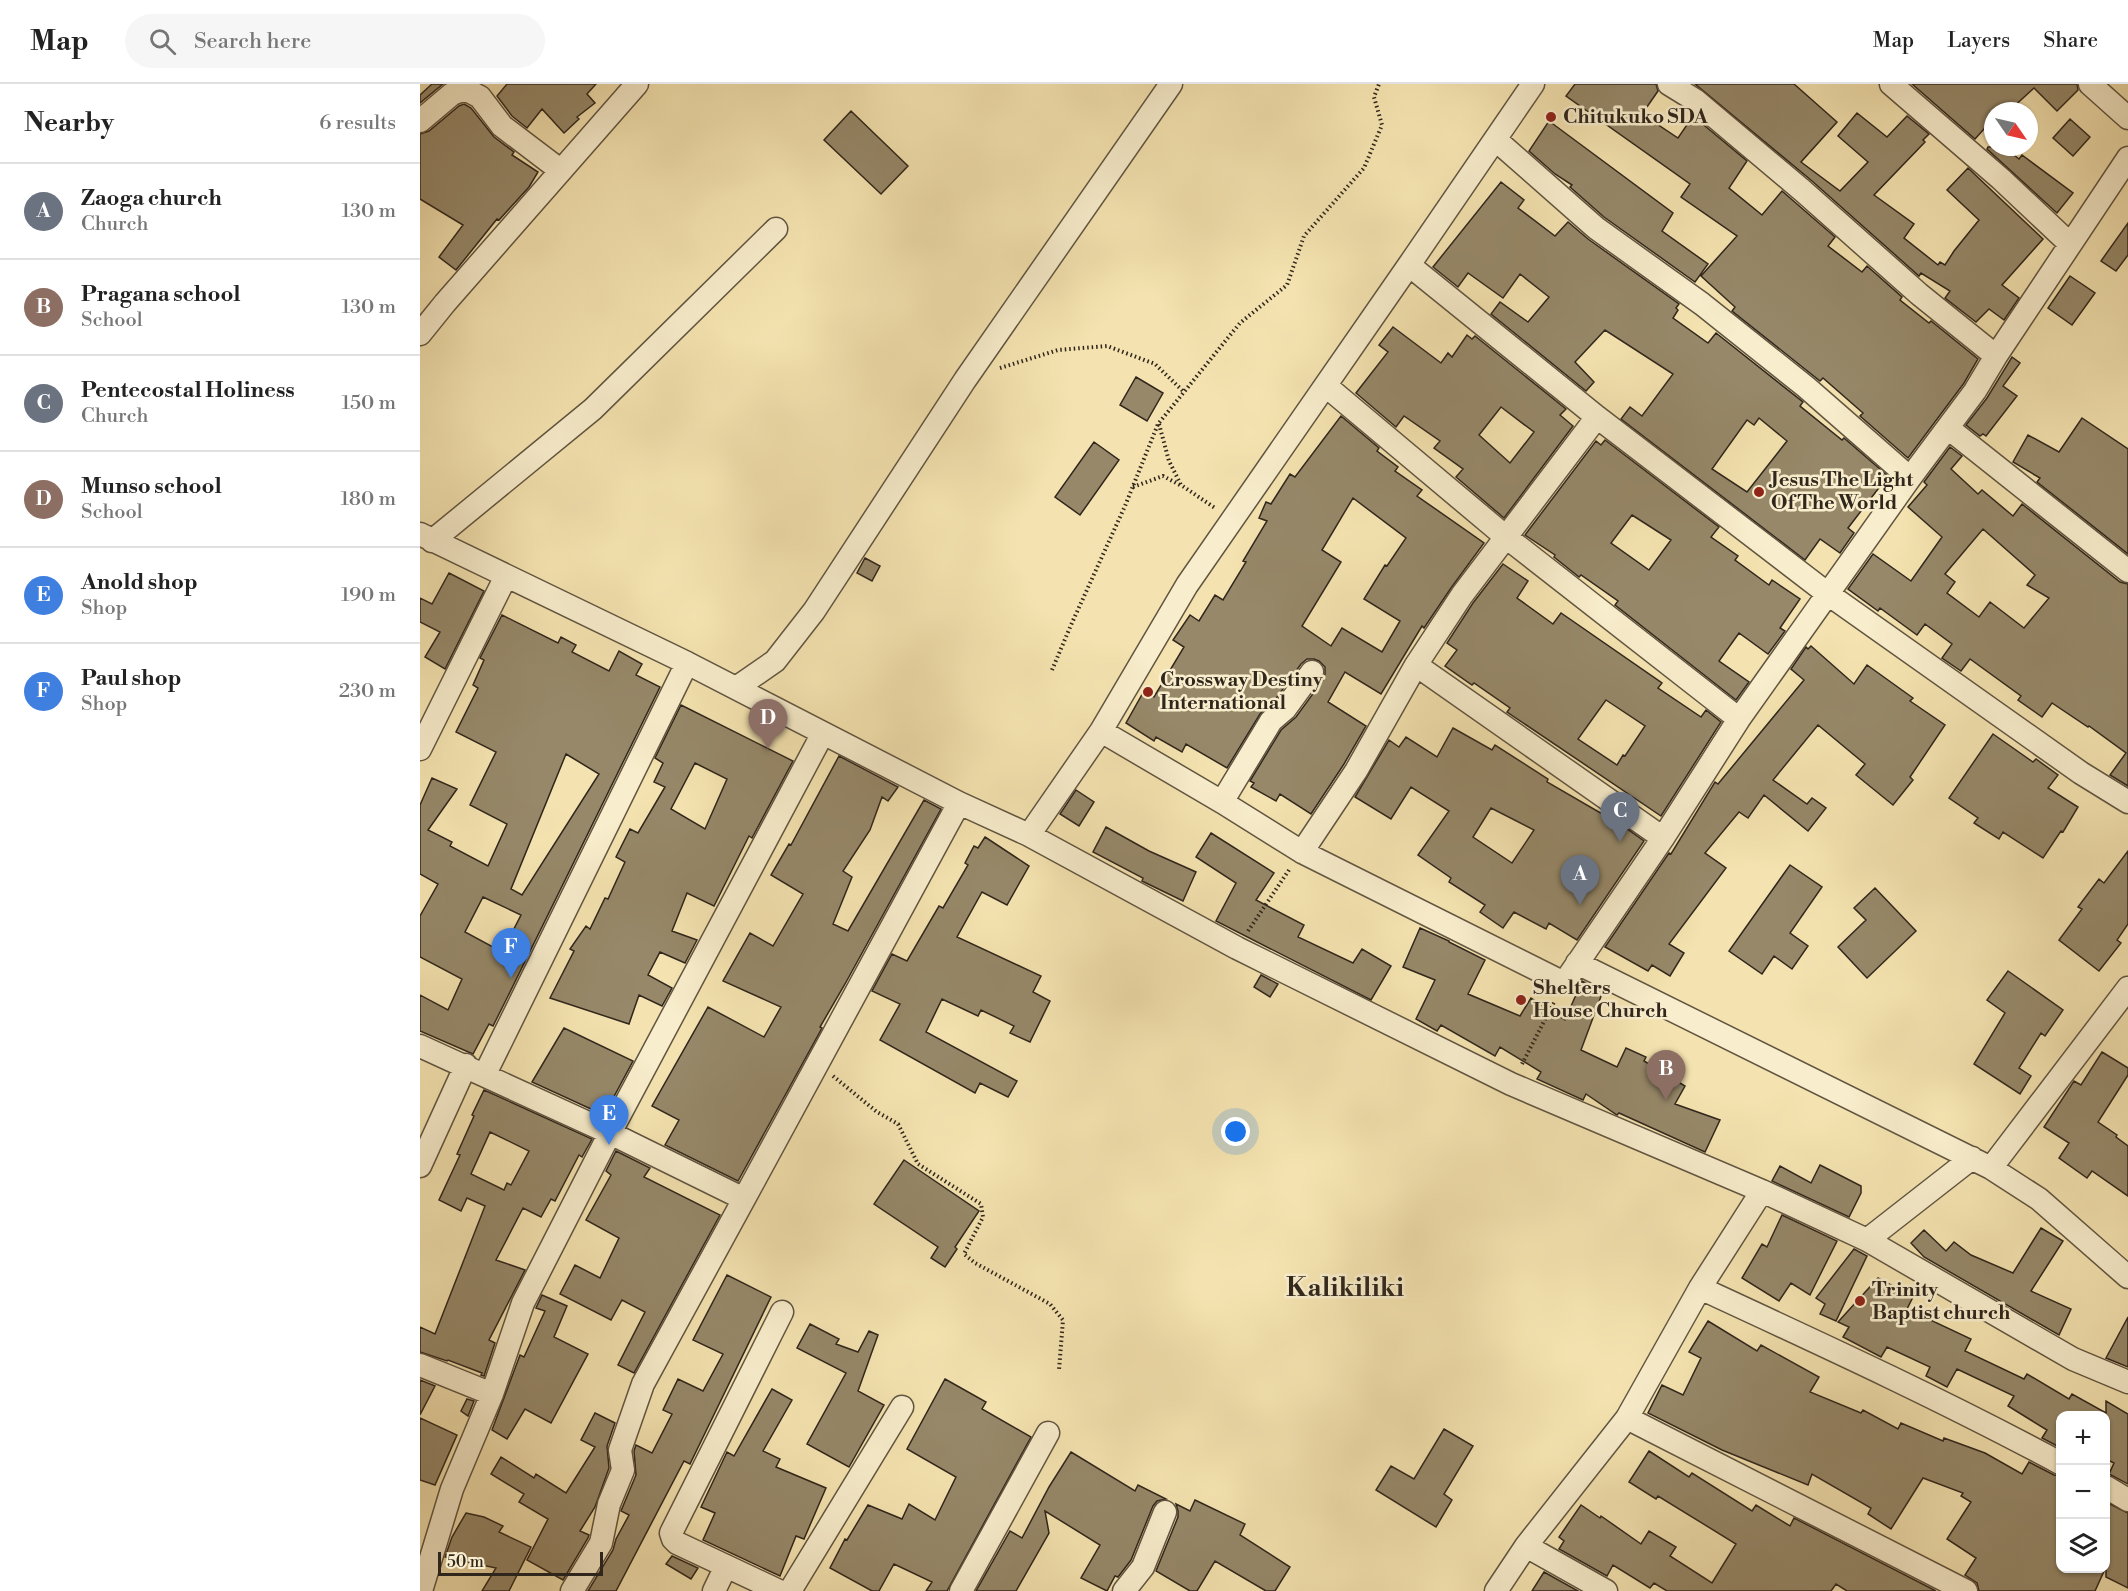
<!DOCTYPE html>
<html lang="en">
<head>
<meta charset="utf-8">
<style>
  body { margin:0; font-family:"Libre Bodoni",serif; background:#f6f6f6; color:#222 }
  .controls { position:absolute; right:18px; bottom:18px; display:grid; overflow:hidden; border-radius:12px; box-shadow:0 2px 4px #0004 }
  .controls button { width:54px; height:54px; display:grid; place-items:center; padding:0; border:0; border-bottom:2px solid #e0e0e0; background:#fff; color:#222; font:30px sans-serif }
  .compass { position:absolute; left:1564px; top:18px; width:54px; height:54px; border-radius:50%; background:#fff; box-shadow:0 2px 4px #0004; rotate:124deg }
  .scale { position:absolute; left:18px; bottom:15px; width:165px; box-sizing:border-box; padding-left:6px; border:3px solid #30261c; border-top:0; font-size:16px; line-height:21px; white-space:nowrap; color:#30261c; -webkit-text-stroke:4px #f8edcc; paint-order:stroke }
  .you { position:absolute; left:816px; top:1048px; width:21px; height:21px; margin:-15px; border:4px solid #fff; border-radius:50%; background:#1a73e8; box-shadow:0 0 0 9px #1a73e833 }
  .badge { display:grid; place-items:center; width:39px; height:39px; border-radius:50%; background:#8f2418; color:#fff; font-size:20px; font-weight:700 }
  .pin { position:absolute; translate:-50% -50px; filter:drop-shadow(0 2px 3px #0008) }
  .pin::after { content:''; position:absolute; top:32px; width:21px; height:18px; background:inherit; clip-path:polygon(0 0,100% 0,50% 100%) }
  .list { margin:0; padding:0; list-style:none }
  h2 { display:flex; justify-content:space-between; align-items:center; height:78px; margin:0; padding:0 24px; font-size:26px }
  h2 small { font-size:20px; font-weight:400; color:#767676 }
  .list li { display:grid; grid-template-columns:39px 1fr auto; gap:18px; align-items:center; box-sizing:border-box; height:96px; padding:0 24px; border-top:2px solid #e0e0e0 }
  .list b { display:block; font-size:22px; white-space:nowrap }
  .list p { margin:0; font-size:20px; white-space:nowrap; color:#767676 }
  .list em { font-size:20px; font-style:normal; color:#767676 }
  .icon { flex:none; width:33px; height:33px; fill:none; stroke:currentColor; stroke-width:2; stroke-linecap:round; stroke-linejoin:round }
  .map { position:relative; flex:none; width:1708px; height:1507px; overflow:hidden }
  header { display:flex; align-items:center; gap:36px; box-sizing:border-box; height:84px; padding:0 30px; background:#fff; border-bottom:2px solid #e0e0e0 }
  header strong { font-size:28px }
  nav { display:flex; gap:33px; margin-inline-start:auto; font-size:21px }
  .search { width:420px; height:54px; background:#f6f6f6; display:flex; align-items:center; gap:15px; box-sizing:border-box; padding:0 21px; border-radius:33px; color:#767676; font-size:22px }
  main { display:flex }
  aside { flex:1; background:#fff }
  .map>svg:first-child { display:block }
  .building { fill:#968869; stroke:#30261c; stroke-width:1.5; fill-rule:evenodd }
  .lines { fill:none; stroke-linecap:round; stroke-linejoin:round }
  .minor-casing { stroke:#615541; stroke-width:25 }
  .path { stroke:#30261c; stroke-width:4; stroke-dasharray:1.5 3; stroke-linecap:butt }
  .minor { stroke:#f8edcc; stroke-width:22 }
  .poi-dot { fill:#8f2418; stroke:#f8edcc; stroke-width:2 }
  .labels { text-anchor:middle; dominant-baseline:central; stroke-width:5; stroke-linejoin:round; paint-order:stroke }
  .poi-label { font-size:20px; font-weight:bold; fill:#30261c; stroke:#f8edcc; text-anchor:start }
  .district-label { font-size:26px; font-weight:bold; fill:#30261c; stroke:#f8edcc }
</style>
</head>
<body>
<header>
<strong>Map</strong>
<div class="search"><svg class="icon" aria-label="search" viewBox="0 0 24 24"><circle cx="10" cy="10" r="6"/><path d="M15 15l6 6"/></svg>Search here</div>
<nav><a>Map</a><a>Layers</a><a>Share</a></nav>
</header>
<main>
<aside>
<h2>Nearby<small>6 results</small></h2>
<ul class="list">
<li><span class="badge" style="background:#6b7280">A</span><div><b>Zaoga church</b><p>Church</p></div><em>130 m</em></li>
<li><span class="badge" style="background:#8d6e63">B</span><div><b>Pragana school</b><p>School</p></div><em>130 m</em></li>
<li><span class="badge" style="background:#6b7280">C</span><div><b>Pentecostal Holiness</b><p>Church</p></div><em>150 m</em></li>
<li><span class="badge" style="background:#8d6e63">D</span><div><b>Munso school</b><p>School</p></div><em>180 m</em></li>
<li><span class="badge" style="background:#3f7fe0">E</span><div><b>Anold shop</b><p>Shop</p></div><em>190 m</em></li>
<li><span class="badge" style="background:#3f7fe0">F</span><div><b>Paul shop</b><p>Shop</p></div><em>230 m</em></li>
</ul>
</aside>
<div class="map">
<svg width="1708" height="1507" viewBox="0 0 1708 1507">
  <rect width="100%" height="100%" fill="#f4e3b0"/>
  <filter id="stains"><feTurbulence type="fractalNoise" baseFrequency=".00333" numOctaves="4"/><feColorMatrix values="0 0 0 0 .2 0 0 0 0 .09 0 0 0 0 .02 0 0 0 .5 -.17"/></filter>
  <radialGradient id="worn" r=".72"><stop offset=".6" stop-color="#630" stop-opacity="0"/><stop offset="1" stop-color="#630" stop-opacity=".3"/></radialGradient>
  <path class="building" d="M12 0H23L0 19V11Z
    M87 0H176L167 10 175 19 157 33 159 35 144 49 122 25 107 44 92 32 77 12Z
    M1155 0H1236L1238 7 1222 30 1258 54 1273 32 1327 77 1309 104 1342 131 1362 107 1415 153 1408 162 1442 188 1447 182 1482 213 1480 216 1509 239 1511 237 1558 275 1544 299 1488 374 1440 332 1443 329 1403 294 1400 297 1312 227 1315 223 1281 192 1317 152 1261 113 1270 100 1146 12Z
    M1275 0H1374L1417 38 1381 78 1420 107 1448 78 1418 52 1437 29 1467 53 1487 32 1509 50 1503 56 1505 58 1454 111 1494 140 1484 154 1518 181 1520 178 1525 181 1534 167 1559 136 1527 106 1548 84 1623 155 1582 201 1599 214 1584 236 1569 225 1556 238 1525 214 1530 207 1501 189 1499 192 1392 97Z
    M1492 0H1657L1658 6 1637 27 1614 4 1590 26 1585 21 1580 27H1573V35L1555 55Z
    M44 20 51 24 74 53 94 68 92 71 118 88 109 103 79 136 77 135 36 186 19 173 43 141 0 115V50L9 47 39 22Z
    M431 27 488 82 461 110 404 56Z
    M1650 35 1670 53 1653 72 1633 54Z
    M1129 37 1253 129 1242 147 1288 180 1275 198 1184 133 1150 103 1152 101 1135 90 1109 67Z
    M1568 63H1584L1599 75 1602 71 1653 109 1637 129 1567 65Z
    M1081 98 1104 116 1098 124 1135 152 1148 138 1168 155 1259 220 1256 224 1258 226 1253 234 1288 259 1296 249 1383 318 1380 322 1422 356 1424 354 1468 392 1428 444 1434 449 1420 469 1400 455 1385 476 1201 335 1210 323 1222 332 1253 290 1185 246 1155 278 1174 298 1166 307 1071 230 1080 218 1108 238 1129 213 1100 190 1083 214 1048 189 1038 203 1013 183ZM1339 334 1367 357 1327 408 1292 385 1327 336 1334 341Z
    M1708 139V171L1696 187 1681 177Z
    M1650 192 1675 209 1652 241 1628 224Z
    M973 243 1021 279 1028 269 1032 273 1047 251 1052 255 1055 252 1146 325 1140 331 1153 342 1084 434 1036 393 1043 385 1014 364 1020 357 984 332 976 343 936 309 968 268 959 261ZM1081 323 1114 348 1090 379 1059 351Z
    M1592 273 1600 279 1583 302 1597 312 1566 352 1563 350 1560 352 1546 341 1567 314Z
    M716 293 743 309 727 337 700 321Z
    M921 332 959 364 957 367 978 383 975 387 1002 406 997 412 1064 459 1031 504 1004 544 1002 542 961 610 925 588 908 618 946 642 924 680 891 730 860 710 856 717 831 703 834 699 830 697 861 646 876 633 903 596 905 590V583L899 577 894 575H887L881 580 855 616 840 630 807 684 766 660 762 668 736 653 734 657 706 639 724 607 734 613 764 563 753 556 770 531 779 537 795 511 803 516 826 478 823 477 847 437 839 434 846 418 851 420 870 390 875 393ZM933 414 986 454 967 482 965 481 944 515 980 537 962 568 922 544 911 562 882 542 921 478 902 466Z
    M1662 334 1708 365V470L1617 398 1620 394 1593 378 1608 351 1639 368Z
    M1185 356 1299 443 1291 453 1318 472 1315 476 1349 501 1352 496 1380 515 1360 544 1365 547 1348 570 1319 549 1299 577 1329 598 1316 616 1195 521 1198 517 1161 491 1159 493 1134 473 1135 471 1105 451 1176 357 1181 361ZM1212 431 1251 456 1229 486 1191 459Z
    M674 358 699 376 660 431 635 413Z
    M1530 363 1542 372 1531 385 1558 410 1562 406 1593 432 1602 420 1700 498 1708 500V702L1690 691 1706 669 1669 642 1668 643 1632 619 1622 633 1598 616 1601 612 1550 575 1541 587 1522 574 1532 560 1505 540 1497 551 1460 524 1458 527 1428 505 1453 470 1491 497 1522 453 1488 423 1507 401 1504 398ZM1563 445 1615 491 1607 501 1629 514 1604 544 1570 518 1559 533 1527 509 1535 498 1525 490Z
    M445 474 460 482 452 497 437 489Z
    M1083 480 1108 497 1097 514 1133 540 1141 529 1242 599 1238 604 1281 633 1286 626 1301 638 1241 732 1087 628 1090 624 1054 599 1052 601 1025 582 1037 566 1027 559 1053 519ZM1186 616 1225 642 1205 672 1203 671 1197 681 1158 655Z
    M29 489 64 507 25 585 5 573 20 548 0 538V514L12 520Z
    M82 531 138 559 141 553 156 561 152 568 189 587 199 567 222 580 216 591 240 603 87 914 73 942 69 940 53 970 0 947V911L28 926 42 895 0 873V832L18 800 0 790V721L12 694 37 705 8 746 32 758 30 762 68 782 87 740 50 721 76 668 36 648 58 604 53 601 64 576 60 574ZM146 670 179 690 102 811 91 805ZM63 813 101 831 82 868 45 848Z
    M1391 562 1434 600 1447 581 1493 614 1490 617 1525 641 1490 693 1493 696 1473 721 1436 691 1445 680 1398 641 1353 696 1387 720 1392 714 1406 724 1388 747 1344 711 1328 734 1319 728 1285 769 1306 784 1249 860 1264 869 1250 892 1232 881 1228 887 1185 863 1249 769 1251 770 1295 698 1298 700 1384 596 1371 585 1386 563 1388 565Z
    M261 621 373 677 332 754 329 752 294 822 267 809 252 847 277 856 265 879 240 868 228 891 252 904 242 922 219 911 209 940 130 914 154 867 150 865 166 842 170 845 185 814 188 815 205 778 196 773 210 745 218 749 245 703 234 698 243 679 235 674ZM275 679 307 695 285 745 251 725Z
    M1033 644 1072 666 1075 661 1128 695 1127 698 1203 742 1224 757 1157 856 1129 839 1126 845 1094 828 1083 844 1060 828 1065 821 1029 798 1031 794 998 771 1029 727 991 703 971 735 935 713 969 656 979 663 986 653 1017 673ZM1071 724 1114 746 1092 779 1053 753Z
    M1573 650 1613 678 1616 675 1638 691 1628 704 1658 723 1643 748 1641 747 1623 774 1583 748 1579 755 1554 739 1558 734 1529 714Z
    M419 672 478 703 468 717 462 713 450 746 423 787 432 793 413 840 428 847 504 716 521 725 425 900 400 943 402 944 318 1097 245 1061 259 1036 232 1022 288 923 344 953 361 923 303 897 330 849 353 862 383 810 351 791 369 760 371 761Z
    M656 706 674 718 659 742 640 730Z
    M686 743 729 767 776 788 763 817 722 797 723 794 673 768Z
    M791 749 854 789 836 816 884 841 878 853 933 879 942 865 971 882 951 916 796 837 816 799 776 773Z
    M565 753 609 782 587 821 562 808 537 853 621 892 613 908 630 917 610 958 590 949 594 942 561 926 558 932 522 915 506 948 597 997 588 1013 560 999 555 1009 460 956 480 920 452 907 472 870 487 877 519 822 523 824 548 781 545 779 554 762 558 764Z
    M1708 767V840L1697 856 1701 859 1679 887 1639 856 1662 825 1658 823 1679 795 1684 799Z
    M1370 781 1402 803 1370 849 1388 862 1372 885 1354 872 1342 890 1309 867Z
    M1455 804 1496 847 1447 894 1418 863 1446 836 1434 824Z
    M1000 844 1029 857V858L1065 876 1048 910 1100 932 1111 914 1145 936 1162 897 1183 907 1161 966 1197 983 1206 964 1226 973 1224 977 1265 1002 1255 1020 1300 1036 1285 1068 1199 1029 1197 1031 1166 1010 1163 1016 1117 995 1121 988 1080 963 1075 972 1021 941 1017 947 996 935 1015 896 983 883Z
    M1588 887 1643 926 1625 952 1621 949 1599 984 1611 992 1600 1010 1554 980 1585 929 1567 916Z
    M841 891 858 900 850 913 834 903Z
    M144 944 213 977 184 1031 112 998Z
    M1682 968 1708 984V991L1678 1038 1697 1051 1696 1053 1708 1062V1112L1672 1087 1667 1094 1639 1074 1649 1059 1624 1043 1654 997 1661 1001Z
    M64 1006 172 1055 162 1073 159 1071 135 1117 131 1115 121 1133 103 1124 76 1176 105 1186 69 1256 75 1259 64 1292 61 1291 62 1289 28 1276 27 1277 0 1268V1243L15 1250 65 1122 47 1114 41 1127 19 1116 40 1071 37 1070 54 1032 52 1031ZM70 1048 109 1067 91 1101 87 1099 84 1106 51 1090Z
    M196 1067 230 1084 224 1093 300 1131 214 1289 198 1281 225 1228 202 1216 191 1236 140 1210 155 1181 180 1194 199 1154 166 1136 191 1091 186 1087Z
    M484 1076 559 1127 535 1163 537 1165 525 1183 511 1174 518 1163 454 1120Z
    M1400 1081 1441 1102V1109L1429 1133 1352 1097 1360 1082 1391 1099Z
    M1362 1131 1417 1157 1390 1211 1371 1199 1359 1217 1322 1194 1342 1160 1347 1163Z
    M1621 1144 1643 1157 1611 1207 1651 1225 1639 1251 1504 1173 1491 1159 1504 1146 1526 1167 1534 1158 1551 1171 1593 1189Z
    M1434 1165 1447 1172 1416 1237 1400 1230 1405 1220 1396 1214Z
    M307 1191 351 1213 270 1380 264 1377 196 1507H168L193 1466 196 1455 209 1431 201 1427 216 1391 214 1367 216 1361 232 1369 252 1330 243 1326 258 1295 283 1307 303 1270 273 1256Z
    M1458 1194 1493 1213 1487 1225 1551 1255 1545 1267 1604 1295 1607 1290 1649 1315 1652 1310 1686 1329V1317L1708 1330V1400L1689 1390 1694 1379 1686 1375V1332H1641V1364L1622 1354 1627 1346 1588 1322 1594 1312 1537 1285 1527 1303 1506 1292 1510 1283 1467 1263 1461 1273 1423 1253 1429 1243 1418 1238Z
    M122 1211 147 1222 134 1253 168 1270 131 1339 105 1325 87 1355 72 1346 100 1271 104 1273 125 1227 116 1224Z
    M1708 1233V1283L1686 1274Z
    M1288 1237 1337 1267 1341 1261 1399 1293 1390 1308 1441 1329 1443 1326 1478 1345 1481 1339 1523 1357 1524 1354 1565 1369 1602 1390 1609 1378 1634 1391 1641 1392V1485H1685L1675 1507H1559L1557 1499 1545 1491 1556 1474 1527 1455 1551 1418 1541 1412 1543 1409 1503 1394 1471 1445 1448 1430 1451 1424 1392 1390 1388 1401 1302 1366 1228 1329 1242 1301 1263 1311 1281 1274 1269 1268Z
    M390 1240 419 1255 416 1260 438 1268 449 1247 458 1251 438 1307 464 1321 429 1383 387 1360 426 1289 377 1264Z
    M525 1295 566 1318 562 1325 611 1353 527 1507H506L512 1498 474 1480 459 1507H452L410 1484 425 1455 427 1456 448 1421 482 1435 489 1420 515 1436 536 1393 487 1365Z
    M0 1296 15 1302 0 1331Z
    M352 1305 372 1316 343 1367 360 1375 356 1383 406 1404 384 1455 376 1452 360 1492 283 1456 295 1429 281 1423 307 1368 314 1372Z
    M47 1315 54 1317 48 1332 41 1327Z
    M175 1329 195 1339 187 1362 189 1384 175 1423 160 1447 169 1451 168 1454 143 1496 107 1476 128 1435 99 1418 104 1410 71 1390 81 1373 114 1394 116 1390 146 1409 175 1363 161 1356Z
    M0 1334 37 1351 15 1401 0 1396Z
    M1024 1345 1053 1362 1024 1410 1032 1416 1016 1443 956 1406 971 1382 994 1395Z
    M1229 1367 1269 1393 1272 1389 1332 1427 1336 1421 1370 1442 1374 1434 1516 1507H1427L1416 1500 1411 1507H1247L1234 1499 1230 1504 1193 1481 1187 1492 1139 1465 1144 1457 1139 1453 1161 1421 1180 1434 1181 1432 1221 1460 1229 1447 1256 1463 1250 1472 1292 1499 1316 1460 1238 1412 1236 1415 1209 1398Z
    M651 1368 715 1407 718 1401 746 1415 737 1417 733 1422 711 1476 698 1493 695 1492 687 1507 661 1494 680 1461 625 1427 629 1449 596 1507H556L590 1447 602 1454 629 1403Z
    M775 1416 825 1440 820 1451 870 1483 855 1507H846L795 1477 777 1507H770L736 1487 758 1433V1427L756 1420 770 1427Z
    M1686 1418 1708 1429V1504L1686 1493Z
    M46 1429 64 1433 83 1442 79 1448 111 1463 89 1507H62L76 1484 25 1473 32 1453Z
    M252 1472 278 1484 271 1495 246 1480Z
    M1124 1488 1158 1507H1112Z"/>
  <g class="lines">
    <g class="minor-casing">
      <path id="minor" d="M1249 0 1275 16 1383 107 1499 210 1576 272
        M1471 0 1581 95 1650 160
        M1670 0 1708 34
        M0 37 32 10 45 5 60 13 82 42 140 86
        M1076 56 1176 144 1282 220 1386 303 1490 394
        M989 181 1177 333 1408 510 1661 689 1708 718
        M0 250 25 219 217 0
        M906 302 1086 453 1319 635
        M1528 344 1708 487
        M0 450 267 579 539 719 609 751 817 864 1091 1000 1342 1107 1447 1156 1653 1275 1708 1298
        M12 457 173 325 356 145
        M996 581 1243 754
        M316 604 355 577 394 527 545 296 751 0
        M681 647 802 718 882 768 1144 899 1243 754 1319 635 1490 394 1555 307 1576 272 1708 74
        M0 665 86 492
        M802 718 851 637 865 625 892 588
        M609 751 681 647 767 501 989 181 1113 0
        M882 768 936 687 996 581 1042 511 1177 333
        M1157 879 1571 1084 1619 1115 1708 1193
        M0 962 190 1049 324 1115 539 719
        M65 990 267 579
        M0 1082 46 981
        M1571 1084 1708 904
        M1447 1156 1552 1074
        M1280 1204C1401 1260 1523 1316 1640 1379
        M0 1281 72 1310
        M1207 1334 1546 1507
        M1686 1403 1708 1416
        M1106 1462 1186 1507
        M1 1507 32 1405 72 1310 103 1219 190 1049 403 649
        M152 1507 181 1459 189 1420 203 1386 200 1366 223 1300 324 1115
        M294 1507 306 1482
        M359 1507 257 1459 253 1455 251 1449 362 1228
        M370 1507 482 1323
        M541 1507 628 1349
        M704 1507 723 1483 745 1428
        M1076 1507 1106 1462 1207 1334 1280 1204 1342 1107"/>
    </g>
    <path class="path" d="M580 284 638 266 687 262 735 280 764 308
      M739 340 749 377 761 401 795 424
      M713 403 743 392 760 401
      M632 586 651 541 705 422 738 340 820 239 867 201 884 152 944 84 962 41 954 13 959 0
      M828 847 869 786
      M1102 980 1134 918
      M413 992 457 1028 478 1040 498 1080 561 1120 563 1133 544 1170 555 1179 630 1220 643 1236 639 1286"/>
    <use href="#minor" class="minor"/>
  </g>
  <g class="poi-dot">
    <circle cx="1131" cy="33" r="6"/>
    <circle cx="1339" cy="408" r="6"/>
    <circle cx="728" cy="608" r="6"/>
    <circle cx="1101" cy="916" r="6"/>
    <circle cx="1440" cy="1217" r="6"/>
  </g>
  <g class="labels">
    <g class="poi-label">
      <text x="1143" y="33">Chitukuko SDA</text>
      <text x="1351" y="396">Jesus The Light<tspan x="1351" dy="23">Of The World</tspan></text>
      <text x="740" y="596">Crossway Destiny<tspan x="740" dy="23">International</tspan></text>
      <text x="1113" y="904">Shelters<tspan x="1113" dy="23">House Church</tspan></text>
      <text x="1452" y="1206">Trinity<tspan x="1452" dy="23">Baptist church</tspan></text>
    </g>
    <g class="district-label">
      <text x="925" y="1204">Kalikiliki</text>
    </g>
  </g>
  <rect width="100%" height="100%" filter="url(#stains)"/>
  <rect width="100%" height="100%" fill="url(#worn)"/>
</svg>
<div class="controls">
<button>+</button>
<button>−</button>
<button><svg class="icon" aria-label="layers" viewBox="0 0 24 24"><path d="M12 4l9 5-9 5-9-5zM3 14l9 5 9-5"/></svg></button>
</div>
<svg class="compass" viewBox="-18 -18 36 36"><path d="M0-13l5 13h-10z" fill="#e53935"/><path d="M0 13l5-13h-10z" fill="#767676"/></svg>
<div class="scale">50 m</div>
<div class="you"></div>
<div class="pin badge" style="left:1160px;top:821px;background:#6b7280">A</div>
<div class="pin badge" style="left:1246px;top:1016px;background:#8d6e63">B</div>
<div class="pin badge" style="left:1200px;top:758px;background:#6b7280">C</div>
<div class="pin badge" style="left:348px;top:665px;background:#8d6e63">D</div>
<div class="pin badge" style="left:189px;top:1061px;background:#3f7fe0">E</div>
<div class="pin badge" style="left:91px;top:894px;background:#3f7fe0">F</div>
</div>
</main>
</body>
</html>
